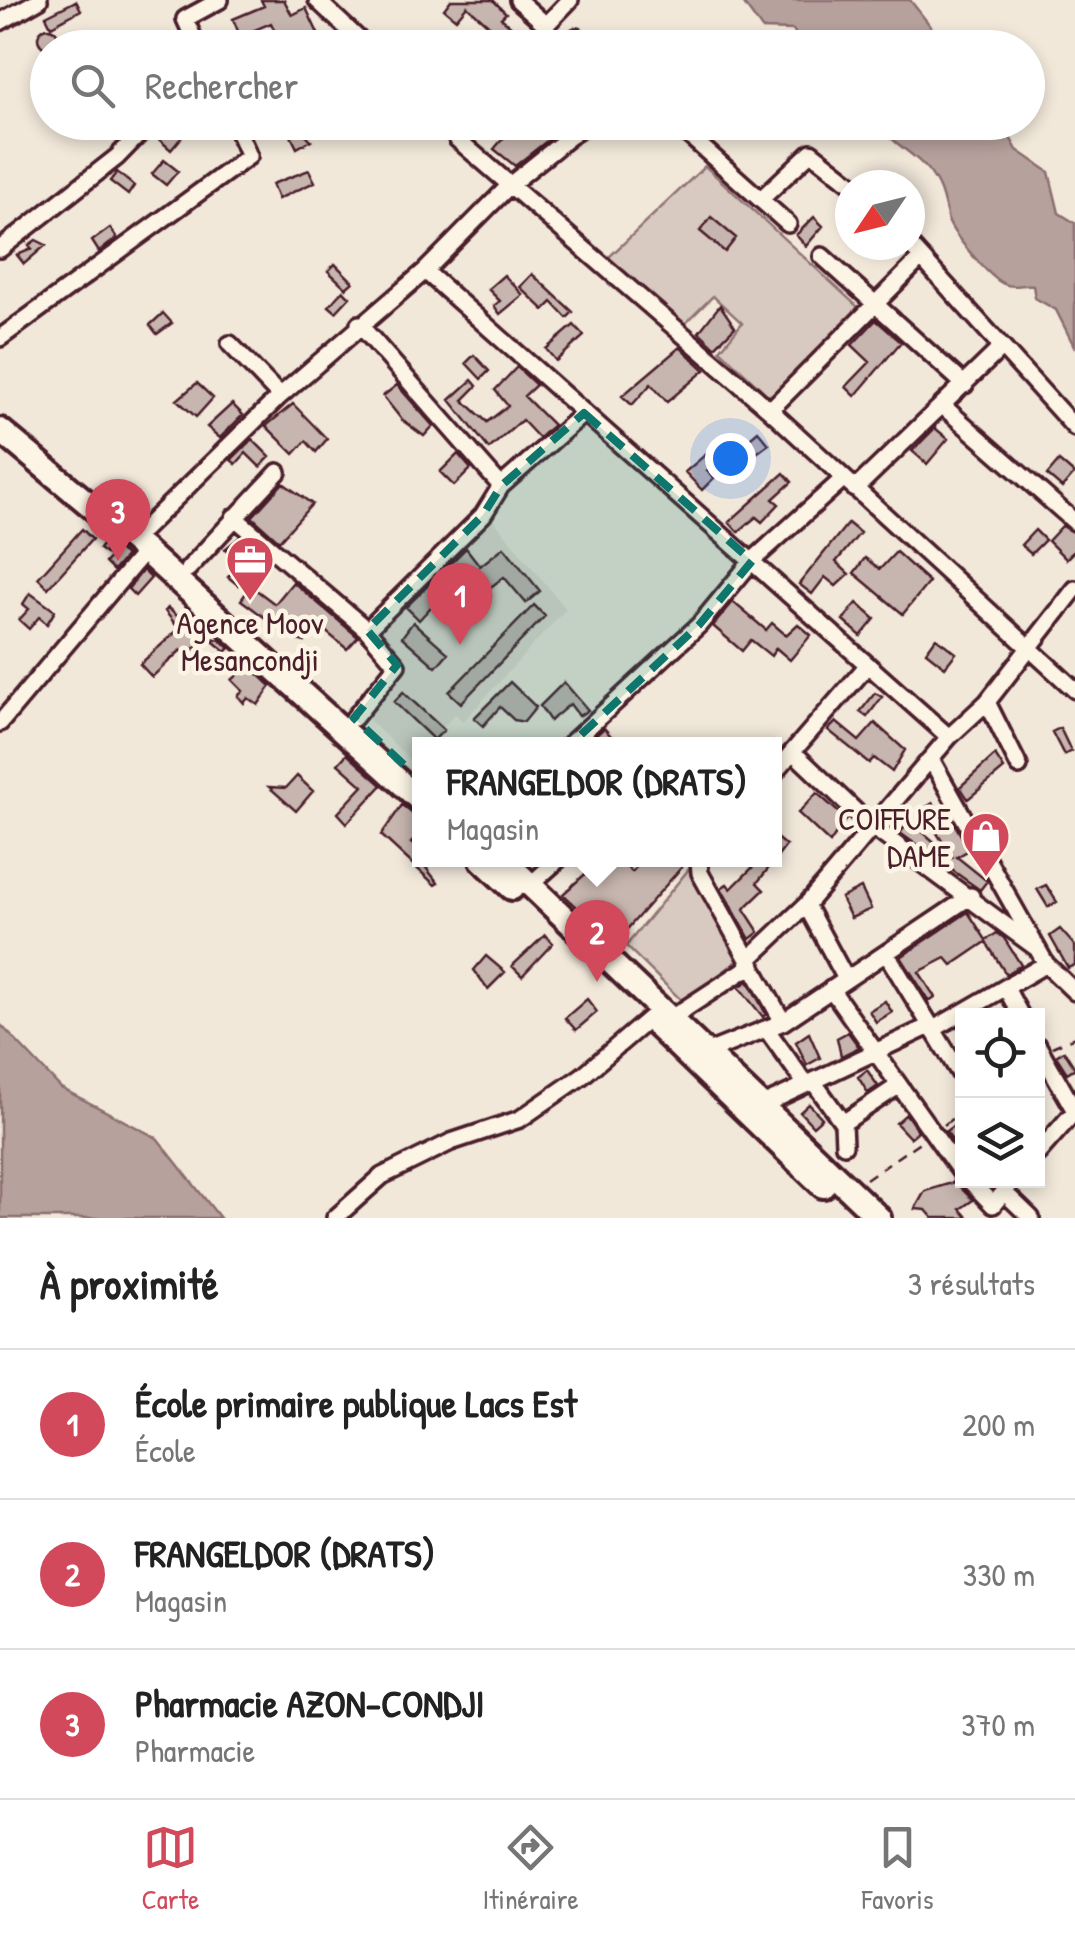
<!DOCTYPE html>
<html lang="fr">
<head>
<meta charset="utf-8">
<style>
  body { margin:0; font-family:"Patrick Hand",sans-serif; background:#f6f6f6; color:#222 }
  .controls { position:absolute; right:30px; bottom:30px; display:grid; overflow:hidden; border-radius:0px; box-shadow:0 5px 15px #0003 }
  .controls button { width:90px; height:90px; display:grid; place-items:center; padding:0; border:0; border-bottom:2px solid #e0e0e0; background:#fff; color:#222; font:50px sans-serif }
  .compass { position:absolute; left:835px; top:170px; width:90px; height:90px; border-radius:50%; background:#fff; box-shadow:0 5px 15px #0003; rotate:235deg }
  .you { position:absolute; left:730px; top:458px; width:35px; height:35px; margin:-25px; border:8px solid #fff; border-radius:50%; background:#1a73e8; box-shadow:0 0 0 15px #1a73e833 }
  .badge { display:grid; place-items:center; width:65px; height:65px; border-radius:50%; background:#d1495b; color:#fff; font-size:32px; font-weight:700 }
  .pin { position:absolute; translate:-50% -82px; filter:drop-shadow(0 2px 5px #0008) }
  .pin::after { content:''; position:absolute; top:52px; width:35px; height:30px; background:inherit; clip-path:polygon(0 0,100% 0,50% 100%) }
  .popup { position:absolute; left:412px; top:737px; width:370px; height:130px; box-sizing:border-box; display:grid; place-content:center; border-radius:0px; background:#fff; filter:drop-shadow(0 2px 8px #0005); font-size:32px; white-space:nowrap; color:#767676 }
  .popup b { font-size:38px; color:#222 }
  .popup::after { content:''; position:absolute; left:50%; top:100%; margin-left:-20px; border:20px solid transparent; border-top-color:#fff }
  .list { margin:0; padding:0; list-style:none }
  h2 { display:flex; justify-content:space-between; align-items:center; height:130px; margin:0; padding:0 40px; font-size:42px }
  h2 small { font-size:32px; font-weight:400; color:#767676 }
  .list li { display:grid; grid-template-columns:65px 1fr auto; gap:30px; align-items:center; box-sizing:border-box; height:150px; padding:0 40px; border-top:2px solid #e0e0e0 }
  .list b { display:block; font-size:38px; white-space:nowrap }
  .list p { margin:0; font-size:32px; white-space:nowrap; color:#767676 }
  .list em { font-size:32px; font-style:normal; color:#767676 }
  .icon { flex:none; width:55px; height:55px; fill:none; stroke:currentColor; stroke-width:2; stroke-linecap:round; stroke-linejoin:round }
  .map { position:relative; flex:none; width:1075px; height:1218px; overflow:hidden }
  .search { position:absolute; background:#fff; box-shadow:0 5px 15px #0003; left:30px; right:30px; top:30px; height:110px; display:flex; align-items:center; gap:25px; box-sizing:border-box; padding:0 35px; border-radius:55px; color:#767676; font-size:38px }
  .sheet { height:580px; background:#fff }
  nav { display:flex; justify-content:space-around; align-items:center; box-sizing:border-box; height:140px; border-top:2px solid #e0e0e0; background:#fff; font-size:28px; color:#767676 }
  nav a { display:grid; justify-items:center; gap:5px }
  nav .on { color:#d1495b }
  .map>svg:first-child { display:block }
  .built { fill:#e4d9cd }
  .green { fill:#d8cac0; stroke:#917476; stroke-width:2.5 }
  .water { fill:#b6a19c; stroke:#8b6d6f; stroke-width:2.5 }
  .building { fill:#c7b6af; stroke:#4a1f2b; stroke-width:2.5 }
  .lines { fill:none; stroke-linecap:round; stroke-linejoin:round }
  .minor-casing { stroke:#4a1f2b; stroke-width:22 }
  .highway-casing { stroke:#4a1f2b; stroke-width:30 }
  .path { stroke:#4a1f2b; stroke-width:2.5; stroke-dasharray:10 8; stroke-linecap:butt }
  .minor { stroke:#fcf5e5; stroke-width:15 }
  .highway { stroke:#fcf5e5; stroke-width:22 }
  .marked { fill:#0f766e; fill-opacity:0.2; stroke:#0f766e; stroke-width:8; stroke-dasharray:20 12; stroke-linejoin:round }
  .labels { text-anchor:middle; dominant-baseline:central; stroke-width:9; stroke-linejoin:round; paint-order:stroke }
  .poi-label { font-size:32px; fill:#4a1f2b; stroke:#fcf5e5 }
</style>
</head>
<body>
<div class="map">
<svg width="1075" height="1218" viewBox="0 0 1075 1218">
  <rect width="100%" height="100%" fill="#f1e8da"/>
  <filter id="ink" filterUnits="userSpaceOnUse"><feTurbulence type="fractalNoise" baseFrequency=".01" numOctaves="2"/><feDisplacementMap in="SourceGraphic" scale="20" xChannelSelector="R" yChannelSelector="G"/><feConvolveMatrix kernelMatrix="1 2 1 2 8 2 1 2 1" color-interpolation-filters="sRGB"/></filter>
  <g filter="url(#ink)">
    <path class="built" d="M488 513 566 609 463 722 455 714 428 744H420L419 754 412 762 363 714 399 663 374 628Z"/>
    <path class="green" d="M705 166 858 307 774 401 720 350 742 323 713 296 681 328 608 258Z
      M689 869 740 959 683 1002 626 946Z"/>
    <path class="water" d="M741 0H910L947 47H805L793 30 762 29Z
      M877 123H1002L1017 150 1049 172 1059 213 1075 223V348L1056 310 1035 298 1033 285C1024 283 1014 289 1004 284 990 278 953 235 948 220 943 201 942 187 928 170 913 152 891 143 877 123Z
      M0 1024 61 1088 157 1138 220 1218H0Z"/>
    <path class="building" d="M261 0H284L292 15 306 8 321 40 332 36 337 48H302L301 44 283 48 271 23 252 31 262 48H245L233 19 264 6Z
      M451 0H493L506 13 501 18 518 32 490 48 484 41 494 30 467 6 456 19 444 9Z
      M76 1 81 10 51 26 46 16Z
      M38 38a10 10 0 1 1 20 0a10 10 0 1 1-20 0Z
      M164 122 181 138 171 150 154 135Z
      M284 122H294L311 140 297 148Z
      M507 122H546L557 133 515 166 494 149 511 129Z
      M164 160 178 171 166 185 152 174Z
      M309 170 315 182 278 199 272 184Z
      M117 172 134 186 128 195 110 181Z
      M711 217 736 238 725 252 700 231Z
      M814 217 823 226 806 246 796 235Z
      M110 228 117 238 99 252 92 241Z
      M36 240 46 245 24 264 17 255 32 249 29 245Z
      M335 264 353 282 346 288 328 271Z
      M532 274 573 312 567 318 552 302 544 310 520 287Z
      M504 275 523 295 500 314 494 306 500 301 488 289Z
      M343 290 350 297 336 312 329 306Z
      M720 305 735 327 715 347 699 332Z
      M163 313 172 323 157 334 150 325Z
      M876 320 901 342 855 396 846 387 870 362 852 345Z
      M574 325 584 336 556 361 546 349Z
      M680 347 705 370 667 402 651 384 632 405 622 396Z
      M474 355 489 371 481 379 466 363Z
      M517 367 536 385 524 396 553 425 539 438 522 420 489 449 450 400 472 380 477 386 463 400 487 422 508 406 495 390Z
      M197 383 213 398 196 417 177 400Z
      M397 385 433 426 424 436 402 420 383 396Z
      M232 404 243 415 220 438 207 427Z
      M293 404 327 439 316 452 306 441 294 454 266 426Z
      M935 428 948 439 927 464 912 451Z
      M758 431 769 444 740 465 730 452 707 471 714 478 702 490 685 472 727 436 737 449Z
      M252 439 270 457 260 467 246 453 236 464 231 460Z
      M458 454 471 469 454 486 440 472Z
      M1059 461 1074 474 1062 488 1047 475Z
      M784 473 792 482 773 499 779 504 762 522 756 517 738 532 729 522Z
      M283 483 312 504 279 541 252 517Z
      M848 523 860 533 836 562 849 574 836 586 825 577 812 594 799 584Z
      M1062 526 1075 533V550L1066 559 1048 541Z
      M82 529 92 539 48 588 38 578Z
      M1035 530 1045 540 1031 554 1021 545Z
      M240 537 262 558 238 585 228 577 241 562 225 549Z
      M106 540 126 556 113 571 105 563 110 557 99 549Z
      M504 547 540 591 526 603 504 577 480 595 463 572 419 620 406 607 466 548 480 566Z
      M896 552 929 582 903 614 854 573 865 558 880 569Z
      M143 570 151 578 135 596 128 589Z
      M293 582 358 637 347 649 318 625 305 642 294 639 241 600 251 586 275 604Z
      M30 593 55 611 47 624 39 617 29 629 19 620 29 609 23 604Z
      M733 602 766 630 772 623 786 635 798 624 811 635 790 660 776 648 771 656 751 640 742 651 713 626Z
      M857 603 875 619 861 636 843 620Z
      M534 605 545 616 461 703 449 692Z
      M168 608 177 616 187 609 194 616 185 623 198 635 220 640 230 648 226 652 208 637 187 655 181 650 152 677 140 664 179 629 165 611Z
      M413 622 448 653 436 667 402 637Z
      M936 638 956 653 945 667 926 652Z
      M249 665 271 686 258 705 248 698 244 703 238 696 243 691 232 680Z
      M510 682 536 707 524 722 514 720 500 707 483 726 474 718Z
      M564 682 588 710 579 716 570 704 550 721 540 706Z
      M403 692 444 730 434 740 394 702Z
      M875 693 882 697 867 717 860 712Z
      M836 722 859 741 875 723 905 750 892 772 874 758 869 763 828 730Z
      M604 728 618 744H586Z
      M1060 728 1071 751 1064 755 1052 732Z
      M347 754 382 785 347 823 338 813 363 786 338 764Z
      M995 755 1004 769 968 799 960 787Z
      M297 776 313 791 296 811 269 787 286 788Z
      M817 793 846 819 830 843 798 813Z
      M933 803 951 825 954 823 969 850 957 857 987 881 980 890 900 833 910 821 953 858 922 810Z
      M402 805 420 820V833L411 843 420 850V860L438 883 435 885 381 835Z
      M774 836 786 846 757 883 764 890 744 909 759 932 750 939 721 888 727 884 731 889 760 860H774Z
      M585 860H619L632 872 642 860H688L615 943 563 894 593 867Z
      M1046 885 1057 902 1048 907 1037 889Z
      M861 888 871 909 851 918 841 898Z
      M968 912 986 940 997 933 1004 938 1021 965 1006 974 986 942 952 965 946 958 919 972 935 997 929 1001 901 957Z
      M1060 929 1075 946V965L1068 968 1050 936Z
      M545 935 553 943 522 976 512 966Z
      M486 956 505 972 488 989 474 970Z
      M748 981 766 1014 763 1017 739 987Z
      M587 999 597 1012 576 1030 565 1018Z
      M885 1001 892 1012 876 1022 869 1011Z
      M848 1032 859 1047 841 1056 837 1038Z
      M809 1033 820 1058 807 1065 796 1042Z
      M1064 1051 1075 1068 1067 1073 1056 1056Z
      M867 1070 878 1086 868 1093 858 1077Z
      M809 1104 822 1118 813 1126 800 1112Z
      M906 1114 918 1131 910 1138 896 1123Z
      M962 1119V1140L956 1145 946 1131Z
      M955 1182 973 1200 960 1209 968 1218H933L926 1210 915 1209 925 1191Z"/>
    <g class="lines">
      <g class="minor-casing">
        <path id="minor" d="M317 0 368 48
          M518 0 546 25 550 42 544 48
          M0 22 39 0
          M546 25 570 0
          M577 37 589 48
          M198 48 185 19 220 0
          M473 122 457 139 770 410 1075 690
          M674 122 788 224
          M761 199 811 152 853 185
          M910 245 1075 428
          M0 249 117 157 151 122
          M822 256 965 385
          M425 271 949 737
          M359 324 501 486
          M0 338 249 156 234 122
          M230 344 280 396
          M944 407 1075 522
          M770 410 921 258
          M855 489 1002 347
          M234 517 367 630 397 665 354 718
          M143 530 280 396 425 271 511 184 588 122
          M188 569 278 472
          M367 630 483 515 501 486 584 413
          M987 702 1019 766
          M0 723 145 551
          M570 744 699 625 752 561 844 478
          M793 752 871 826 1035 947
          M932 761 1046 964 1075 992
          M774 773 867 666
          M699 860 700 873 783 1022
          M530 885 558 860
          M806 905 846 979
          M886 953 962 1077
          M749 959 806 905 949 737 987 702 1075 589
          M831 989 962 1174
          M1007 990 1021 1016
          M671 1018 752 965
          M767 1030 805 1083
          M932 1030 1046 964
          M1038 1046 1075 1111 1038 1153
          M708 1052 783 1022 971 896
          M815 1084 843 1123 844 1145
          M763 1105 930 1026
          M843 1123 898 1086
          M969 1180 993 1205 1014 1180
          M1004 1192 1031 1218
          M335 1218 382 1176 451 1142 520 1119 582 1076 650 1018"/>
      </g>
      <g class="highway-casing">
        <path id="highway" d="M0 430 145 551 420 800
          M482 860 512 888
          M504 860 879 1218
          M655 1024 823 1186"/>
      </g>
      <path class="path" d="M1052 1047 1075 1037
        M944 1125 962 1111
        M866 1179 921 1141"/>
      <use href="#minor" class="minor"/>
      <use href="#highway" class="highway"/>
    </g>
  </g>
  <path class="marked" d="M584 413 752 561 699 625 555 759 494 849 354 718 397 665 367 630 483 515 501 486Z"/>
  <defs>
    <g id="office-pin" transform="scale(2.5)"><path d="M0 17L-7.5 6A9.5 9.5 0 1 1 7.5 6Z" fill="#d1495b" stroke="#fcf5e5"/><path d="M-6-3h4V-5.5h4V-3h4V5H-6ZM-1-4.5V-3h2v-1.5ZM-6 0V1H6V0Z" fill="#fff"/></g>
    <g id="shop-pin" transform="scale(2.5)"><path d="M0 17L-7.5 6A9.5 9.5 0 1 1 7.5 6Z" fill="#d1495b" stroke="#fcf5e5"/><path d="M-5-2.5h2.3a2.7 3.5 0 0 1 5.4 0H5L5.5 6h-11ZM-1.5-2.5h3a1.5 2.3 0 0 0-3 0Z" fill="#fff"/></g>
  </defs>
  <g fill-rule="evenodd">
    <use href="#office-pin" x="250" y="560"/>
    <use href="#shop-pin" x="986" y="836"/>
  </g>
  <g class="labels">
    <g class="poi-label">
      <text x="250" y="622">Agence Moov<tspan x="250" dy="37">Mesancondji</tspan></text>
      <text x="951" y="818" text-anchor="end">COIFFURE<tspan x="951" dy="37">DAME</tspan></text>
    </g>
  </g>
</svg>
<div class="controls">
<button><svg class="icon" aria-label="locate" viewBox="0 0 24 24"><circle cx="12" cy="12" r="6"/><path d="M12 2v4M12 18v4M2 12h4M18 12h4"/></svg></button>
<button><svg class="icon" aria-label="layers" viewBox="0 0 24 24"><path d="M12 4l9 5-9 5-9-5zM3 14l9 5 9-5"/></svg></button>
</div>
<svg class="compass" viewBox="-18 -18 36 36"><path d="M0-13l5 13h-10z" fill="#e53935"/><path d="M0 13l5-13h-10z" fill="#767676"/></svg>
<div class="you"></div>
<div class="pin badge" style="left:460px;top:645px">1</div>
<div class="pin badge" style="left:597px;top:982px">2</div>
<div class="popup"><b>FRANGELDOR (DRATS)</b>Magasin</div>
<div class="pin badge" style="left:118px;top:561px">3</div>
<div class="search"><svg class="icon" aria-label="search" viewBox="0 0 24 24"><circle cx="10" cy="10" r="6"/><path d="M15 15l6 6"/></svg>Rechercher</div>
</div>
<section class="sheet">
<h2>À proximité<small>3 résultats</small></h2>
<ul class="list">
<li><span class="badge">1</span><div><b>École primaire publique Lacs Est</b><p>École</p></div><em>200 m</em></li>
<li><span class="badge">2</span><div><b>FRANGELDOR (DRATS)</b><p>Magasin</p></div><em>330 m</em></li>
<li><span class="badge">3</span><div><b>Pharmacie AZON-CONDJI</b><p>Pharmacie</p></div><em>370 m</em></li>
</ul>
</section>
<nav>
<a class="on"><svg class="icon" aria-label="map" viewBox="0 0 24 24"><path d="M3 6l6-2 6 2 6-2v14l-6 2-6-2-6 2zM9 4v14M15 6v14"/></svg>Carte</a>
<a><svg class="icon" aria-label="directions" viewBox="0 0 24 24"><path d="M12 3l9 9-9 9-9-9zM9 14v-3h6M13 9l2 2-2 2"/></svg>Itinéraire</a>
<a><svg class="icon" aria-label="saved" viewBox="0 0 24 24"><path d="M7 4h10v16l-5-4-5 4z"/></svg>Favoris</a>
</nav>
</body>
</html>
